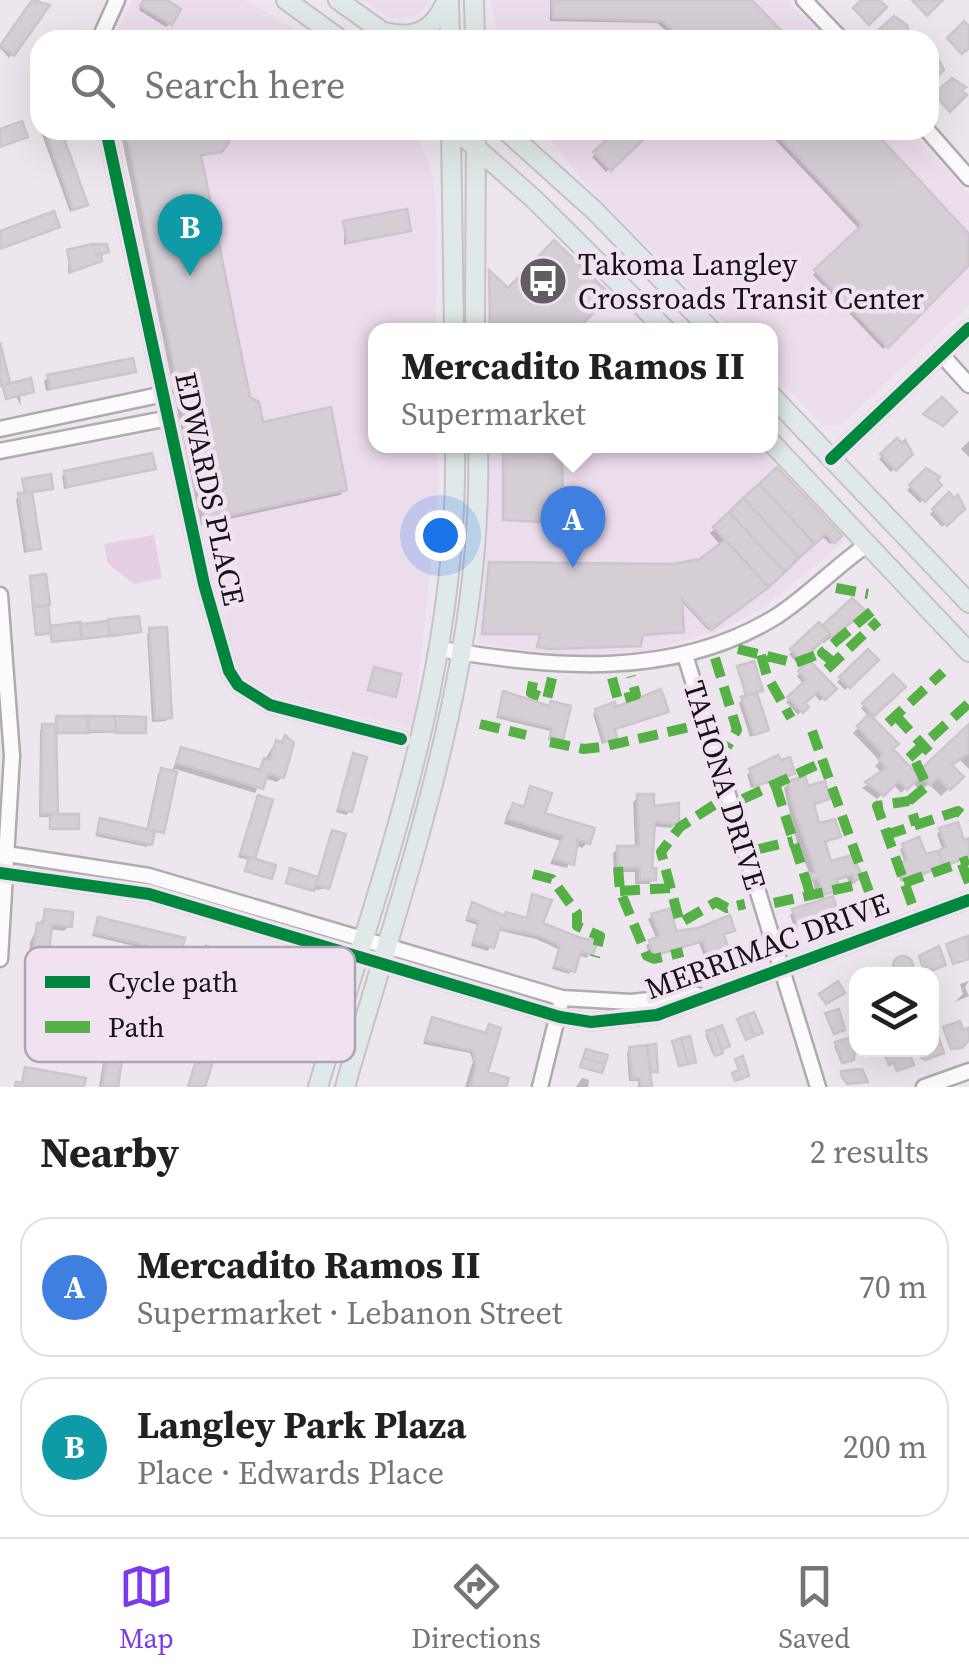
<!DOCTYPE html>
<html lang="en">
<head>
<meta charset="utf-8">
<style>
  body { margin:0; font-family:"Source Serif 4",serif; background:#f6f6f6; color:#202124 }
  .controls { position:absolute; right:30px; bottom:30px; display:grid; overflow:hidden; border-radius:20px; box-shadow:0 10px 40px #0002 }
  .controls button { width:90px; height:90px; display:grid; place-items:center; padding:0; border:0; border-bottom:2px solid #e0e0e0; background:#fff; color:#202124; font:50px sans-serif }
  .you { position:absolute; left:440px; top:535px; width:35px; height:35px; margin:-25px; border:8px solid #fff; border-radius:50%; background:#1a73e8; box-shadow:0 0 0 15px #1a73e833 }
  .badge { display:grid; place-items:center; width:65px; height:65px; border-radius:50%; background:#7c3aed; color:#fff; font-size:32px; font-weight:700 }
  .pin { position:absolute; translate:-50% -82px; filter:drop-shadow(0 2px 5px #0008) }
  .pin::after { content:''; position:absolute; top:52px; width:35px; height:30px; background:inherit; clip-path:polygon(0 0,100% 0,50% 100%) }
  .popup { position:absolute; left:368px; top:323px; width:410px; height:130px; box-sizing:border-box; display:grid; place-content:center; border-radius:20px; background:#fff; filter:drop-shadow(0 2px 8px #0005); font-size:32px; white-space:nowrap; color:#757577 }
  .popup b { font-size:38px; color:#202124 }
  .popup::after { content:''; position:absolute; left:50%; top:100%; margin-left:-20px; border:20px solid transparent; border-top-color:#fff }
  .list { margin:0; padding:0; list-style:none }
  h2 { display:flex; justify-content:space-between; align-items:center; height:130px; margin:0; padding:0 40px; font-size:42px }
  h2 small { font-size:32px; font-weight:400; color:#757577 }
  .list li { display:grid; grid-template-columns:65px 1fr auto; gap:30px; align-items:center; box-sizing:border-box; height:140px; margin:0 20px 20px; padding:0 20px; border:2px solid #e0e0e0; border-radius:30px }
  .list b { display:block; font-size:38px; white-space:nowrap }
  .list p { margin:0; font-size:32px; white-space:nowrap; color:#757577 }
  .list em { font-size:32px; font-style:normal; color:#757577 }
  .icon { flex:none; width:55px; height:55px; fill:none; stroke:currentColor; stroke-width:2; stroke-linecap:round; stroke-linejoin:round }
  .map { position:relative; flex:none; width:969px; height:1087px; overflow:hidden }
  .search { position:absolute; background:#fff; box-shadow:0 10px 40px #0002; left:30px; right:30px; top:30px; height:110px; display:flex; align-items:center; gap:25px; box-sizing:border-box; padding:0 35px; border-radius:30px; color:#757577; font-size:38px }
  .sheet { height:450px; background:#fff }
  nav { display:flex; justify-content:space-around; align-items:center; box-sizing:border-box; height:140px; border-top:2px solid #e0e0e0; background:#fff; font-size:28px; color:#757577 }
  nav a { display:grid; justify-items:center; gap:5px }
  nav .on { color:#7c3aed }
  .map>svg:first-child { display:block }
  .built { fill:#ecdded }
  .green { fill:#e5cfe5 }
  .shadow { fill:#0003 }
  .building { fill:#d5ced5; stroke:#ccc6cc; stroke-width:2.5 }
  .lines { fill:none; stroke-linecap:round; stroke-linejoin:round }
  .minor-casing { stroke:#b1abb1; stroke-width:19 }
  .major-casing { stroke:#c6c2c6; stroke-width:22 }
  .minor { stroke:#fcfbfc; stroke-width:14 }
  .major { stroke:#e0e9e9; stroke-width:18 }
  .quiet { stroke:#55b145; stroke-width:10; stroke-dasharray:20 10; stroke-linecap:butt }
  .cycleway-casing { stroke:#f1e2f2; stroke-width:19 }
  .cycleway { stroke:#00873e; stroke-width:12 }
  .labels { text-anchor:middle; dominant-baseline:central; stroke-width:9; stroke-linejoin:round; paint-order:stroke }
  .poi-label { font-size:30px; fill:#171218; stroke:#f1e2f2; text-anchor:start }
  .street-label { font-size:30px; fill:#171218; stroke:#f1e2f2 }
  .key { fill:#f1e2f2; stroke:#b0a4b1; stroke-width:2.5 }
  .key-label { font-size:28px; fill:#171218 }
</style>
</head>
<body>
<div class="map">
<svg width="969" height="1087" viewBox="0 0 969 1087">
  <rect width="100%" height="100%" fill="#eee6ee"/>
  <path class="built" d="M133 0H245L314 40H113Z
    M363 0H431L419 15 391 19Z
    M490 0H787L826 40H499Z
    M126 130H414L421 142 433 177 437 225 436 330H376V446H436L440 480 413 729 271 694 249 681 234 660Z
    M543 130H910L969 194V305L842 424 825 426 771 372 770 330H730L583 181Z
    M488 446H755L842 534 844 542 760 610 713 633 653 650 571 656 478 643Z"/>
  <path class="green" d="M154 535 162 578 134 584 108 564 104 544Z"/>
  <path class="shadow" d="M38 0 46 6 9 58 0 48 32 2Z
    M145 0H162L170 23 166 27 139 10Z
    M550 0H749L786 40H677L657 23 550 21Z
    M58 130 85 204 70 212 41 132Z
    M120 130H224L220 150 199 158 248 399 261 425 345 489 340 495 201 525Z
    M620 130H635L642 138 606 172 592 157Z
    M766 130H870L969 237V262L883 349 813 275 860 230Z
    M344 223 408 230 344 245Z
    M106 251 96 264 68 274V252Z
    M133 371 46 391 44 381 48 377Z
    M29 381 30 393 20 395 21 406 16 396 5 399 2 388Z
    M897 441 910 454 891 472 879 459Z
    M969 441V457L961 449Z
    M153 468 64 489 62 476 65 473Z
    M777 471 838 536 830 544 821 535 762 590 708 630 680 600 682 631 640 636 636 646 537 648 539 634 481 635 490 564 673 567 701 562 721 546 710 533Z
    M926 472 938 485 920 503 907 490Z
    M23 481 50 488 30 493 38 548 24 553 16 499 23 494Z
    M950 496 962 509 942 527 930 514Z
    M31 578 48 628 137 618 138 631 51 643 50 634 35 636Z
    M851 602 853 620 824 643 820 640 796 662 789 654Z
    M150 631 170 717 166 721 152 722 147 634Z
    M868 652 875 660 845 690 837 682Z
    M809 664 833 689 820 701 813 693 798 715 786 702 804 685 797 676Z
    M738 668 754 693 766 730 750 737 739 703 745 698Z
    M893 678 902 687 869 718 890 749 917 777 969 727V769L957 757 949 765 961 777 941 796 929 784 920 791 912 782 901 793 893 784 877 799 862 788 883 774 875 766 880 761 853 733 869 717 861 708Z
    M504 694 547 708 561 738 548 740 550 731 496 718Z
    M596 711H615L666 712 612 731 615 737 602 744 593 714Z
    M57 718 144 732 54 734 55 813 74 830H49V817H39L40 730 56 727Z
    M285 738 282 777 277 782 263 778 255 793 175 769 162 831 152 834 147 847 95 836 101 821 146 831 158 774 171 773 181 750 257 772 272 748Z
    M354 756 350 811 346 815 336 812Z
    M788 760 792 773 789 777 751 788 747 775 759 764Z
    M789 783 827 799 812 807 818 826 838 836 824 844 829 864 856 862 860 878 855 883 849 885 847 878 835 881 837 889 818 898 813 882 806 883 811 876 798 848 784 788Z
    M531 789 542 815 588 842 582 848 575 845 567 868 550 864 560 841 504 824 508 811 513 806 522 809Z
    M638 797 676 823 671 828 652 826 650 871 654 879 649 884H635V872H614L613 853 618 848H635L633 802Z
    M258 798 253 857 268 879 245 872 248 860 238 857Z
    M941 830 962 843 969 840V857L901 882 897 870 905 864 900 849 904 846 924 857 943 851 937 834Z
    M333 833 327 888 310 891 286 884 289 873 317 879Z
    M533 897 539 924 595 941 587 958 578 955 569 974 552 969 558 949 536 939 497 930 488 951 471 946 477 925 465 921 473 905 504 918 525 920Z
    M794 911 835 913 794 928 790 915Z
    M46 912 69 926 64 931 49 929 43 983 95 1002 89 1007 32 1001 34 985 27 984 30 942Z
    M652 916 674 934 732 930 722 936 727 954 706 963 699 943 650 958 646 945 657 940 648 919Z
    M98 919 179 953 176 956 92 936Z
    M207 948 288 972 284 1034 279 1039 268 1036 263 1043 237 1036 246 1017 272 1025 283 989 198 966Z
    M909 959 910 971 893 974 891 967Z
    M879 968 881 974H865L871 969Z
    M121 980 158 993 138 1003 128 1002 116 1087H99L116 985Z
    M969 981 965 987 969 996 955 1002 963 994 960 984Z
    M433 1019 484 1035 489 1027 485 1073 503 1087H465L473 1061 470 1053 423 1044Z
    M721 1028 727 1045 713 1055 705 1035Z
    M934 1034 939 1054 922 1060 915 1050H932Z
    M856 1038 850 1061 841 1063 834 1046Z
    M654 1047 656 1071 648 1073 649 1087H638V1081H629L627 1052Z
    M582 1078 589 1080 588 1087H576Z"/>
  <path class="building" d="M32 0 50 5 14 56 0 46Z
    M144 0H167L181 9 172 25 140 6Z
    M552 0H752L790 40H684L662 21 553 18Z
    M861 0H879L887 7 869 25 853 8Z
    M912 0H943L927 16Z
    M894 16 907 25 909 33 901 40H883L876 32Z
    M964 21 969 26V48L962 54 947 38Z
    M929 54 934 59 937 56 944 70 929 85Z
    M952 78 966 87 962 90 967 95 950 112 934 94Z
    M22 121 28 137 0 147V129Z
    M45 130H61L88 205 73 210Z
    M126 130H226L229 142 222 152 201 155 250 397 259 402 263 422 331 407 347 490 205 521Z
    M617 130H638L645 138 611 171 593 152Z
    M772 130H873L969 234V265L888 348 814 270 862 225Z
    M407 209 411 231 347 243 343 221Z
    M54 211 60 227 0 249V231Z
    M554 240 611 295 577 330H490L489 270 508 288Z
    M92 244H107L109 252 95 255H101L102 261 71 272 67 250Z
    M0 342 10 383 0 386Z
    M133 358 136 372 50 389 47 375Z
    M31 378 34 392 6 399 3 385Z
    M942 397 957 412 943 426 923 414Z
    M897 438 902 443 905 440 913 454 896 471 880 454Z
    M503 446H562L563 523 503 520Z
    M152 453 156 469 67 487 64 471Z
    M777 467 842 536 834 543 826 534 815 544 759 484Z
    M926 468 940 477 937 480 942 485 925 502 909 485Z
    M51 474 53 489 25 493 22 479Z
    M759 484 815 544 799 558 743 498Z
    M32 492 41 549 27 551 18 493Z
    M949 492 954 498 958 495 965 509 947 526 932 509Z
    M743 498 799 558 785 572 729 512Z
    M729 512 785 572 769 587 713 527Z
    M725 540 769 587 711 630 682 599 684 632 643 635 641 646 550 649 537 647 540 634H482L489 562 673 564 700 559Z
    M46 574 50 605 33 607 30 576Z
    M852 598 866 611 833 637 823 625Z
    M48 605 51 633 36 635 33 607Z
    M139 616 141 632 110 636 108 619Z
    M108 621 110 636 82 639 80 624Z
    M80 622 82 639 52 642 50 626Z
    M819 622 830 634 801 661 790 649Z
    M167 627 172 718 155 719 149 628Z
    M868 649 879 660 850 688 839 677Z
    M809 660 837 689 825 700 818 692 805 703 809 707 803 713 787 697 806 680 798 671Z
    M754 661 763 691 746 695 737 666Z
    M374 667 401 674 396 697 368 690Z
    M893 674 906 687 874 716 862 703Z
    M661 689 669 712 615 729 617 738 605 742 595 709 615 702 616 707Z
    M503 691 549 706 551 701 571 706 563 740 550 737 552 728 498 715Z
    M757 693 769 730 754 735 741 697Z
    M869 714 899 744 893 749 920 777 907 790 899 781 884 796 865 782 886 768 878 759 883 755 857 726Z
    M56 716H88V733H56Z
    M88 716H115L116 731H88Z
    M115 716 146 717V733H116Z
    M42 724H56L58 814H41Z
    M969 724V753L952 765 964 777 950 790 938 778 930 785 918 772Z
    M285 735 294 743 284 778 268 774 263 789 176 763 181 747 260 770 264 758 270 760 276 740 282 742Z
    M353 753 367 757 352 812 338 809Z
    M778 755 781 760 790 757 795 774 755 786 749 769Z
    M161 768 177 772 164 833 148 829Z
    M805 776 808 786 825 781 830 799 814 804 819 823 835 819 841 837 825 841 831 861 852 855 863 877 854 881 852 874 837 879 840 890 823 895 818 878 811 880 810 874 815 872 790 798 788 781Z
    M530 786 552 793 545 813 595 828 590 844 578 840 574 865 554 859 563 836 508 819 513 803 524 807Z
    M637 794H654V806L679 803V824L655 822 652 869 656 868V880H640L639 868H618L617 846H639Z
    M258 795 273 800 255 859 240 854Z
    M50 814H79V829H50Z
    M100 818 155 831 152 845 97 833Z
    M958 822 964 840 969 838V857L944 866 938 851 946 847 939 828Z
    M332 830 346 834 329 889 316 885Z
    M919 837 926 854 938 851 944 866 905 881 899 864 907 860 902 844Z
    M249 857 276 865 272 879 245 871Z
    M290 868 318 877 314 891 286 883Z
    M532 894 552 900 543 923 583 939H598L593 955 581 952 575 972 554 966 560 946 540 936 500 928 494 948 473 942 479 921 467 918 472 902 505 916 506 912 527 918Z
    M833 896 838 914 798 926 792 909Z
    M671 908 676 931 698 928 730 915 735 931 724 934 730 955 709 961 703 941 653 956 649 940 660 936 651 914Z
    M45 909 73 912 72 927 52 925 46 981 99 987 97 1003 36 997 37 981 31 980V968L37 923H43Z
    M98 917 185 938 181 954 94 933Z
    M968 936 969 959 953 964 946 944Z
    M206 946 280 966 291 971 290 977 303 980 287 1035 272 1031 270 1039 241 1031 245 1015 275 1023 286 984 202 961Z
    M939 946 946 965 931 971 929 966 923 968 919 956Z
    M893 966a10 10 0 1 1 20 0a10 10 0 1 1-20 0Z
    M120 977 157 983 160 995 147 992 146 1000 131 997 118 1087H102Z
    M838 981 845 993 826 1004 819 994Z
    M839 1009 845 1030 834 1034 825 1013Z
    M754 1012 763 1033 754 1036 746 1015Z
    M210 1015 225 1020 221 1037 205 1087H188Z
    M746 1015 754 1036 746 1040 737 1019Z
    M432 1017 486 1033 489 1024 501 1028 488 1072 509 1078 506 1087H470L476 1066 473 1051 425 1040Z
    M960 1021 963 1030 968 1028 969 1040 962 1048 951 1049 943 1027Z
    M722 1025 730 1046 722 1049 714 1028Z
    M714 1028 723 1053 715 1056 706 1031Z
    M936 1031 944 1053 925 1060 917 1050H932V1032Z
    M690 1036 696 1062 688 1064 681 1038Z
    M856 1036 854 1060 843 1063 835 1042Z
    M681 1038 688 1064 679 1066 672 1041Z
    M656 1044 658 1072H651L647 1045Z
    M647 1045 652 1087H641L640 1078 632 1079 629 1047Z
    M586 1049 608 1055 605 1064 583 1058Z
    M908 1050 914 1065 897 1071 894 1063 889 1065 885 1055Z
    M743 1056 749 1076 735 1081 732 1073 739 1070 735 1059Z
    M583 1058 605 1064 602 1073 580 1067Z
    M25 1067 86 1078 84 1087H15L16 1082 22 1083Z
    M862 1069 868 1082 847 1084 842 1077 841 1071Z"/>
  <g class="lines">
    <g class="minor-casing">
      <path id="minor" d="M804 0 842 40
        M99 40 117 0
        M106 130 204 584 229 671 238 685 270 705 401 739
        M927 130 969 178
        M941 354 969 385
        M0 429 164 394
        M0 451 169 418
        M831 459 969 328
        M0 595 12 756 0 959
        M440 649C554 668 674 680 777 616 809 595 836 566 868 544
        M685 655 818 1087
        M0 853 149 876 562 998 631 1002 697 995
        M0 873 149 894 560 1017 591 1022 657 1015 969 900
        M540 1087 562 998
        M924 1087 969 1071"/>
    </g>
    <g class="major-casing">
      <path id="major" d="M286 0 341 40
        M338 0 390 37
        M449 0 450 40
        M474 0 475 40
        M384 32C416 40 434 30 447 0
        M451 130 454 330
        M456 130 535 200 666 330
        M505 130 594 210 711 330
        M475 330 476 130
        M770 394 969 603
        M770 441 969 652
        M318 1087C382 872 459 674 455 446
        M345 1087C405 877 484 667 478 446"/>
    </g>
    <use href="#minor" class="minor"/>
    <use href="#major" class="major"/>
    <path class="quiet" d="M836 588 868 594
      M738 649 795 663 822 653
      M761 655 767 676 791 718
      M715 658 737 730 727 747
      M834 663 822 653 878 606
      M827 669 878 621
      M612 678 618 700 636 695 631 676
      M533 682 531 693 547 699 552 678
      M896 716 929 752
      M888 723 943 672
      M480 724 526 735
      M812 731 878 917
      M550 742 584 749 602 747 690 727
      M909 758 969 703
      M776 787 810 893
      M743 799 823 762
      M909 801 927 786 912 754
      M714 805 680 827 661 852 680 923 716 902 727 908 745 904
      M886 835 958 811 969 820
      M759 849 793 841
      M962 864 969 883
      M618 867 620 891 647 956 654 959 683 952
      M533 874 552 879 577 913V926L600 936 595 957
      M904 883 969 860
      M620 891 671 888
      M774 903 866 883
      M912 904 877 806 909 801 916 825"/>
    <g class="cycleway-casing">
      <path id="cycleway" d="M106 130 204 584 229 671 238 685 270 705 401 739
        M831 459 969 328
        M0 873 149 894 560 1017 591 1022 657 1015 969 900"/>
    </g>
    <use href="#cycleway" class="cycleway"/>
  </g>
  <defs>
    <g id="bus-disc" transform="scale(2.5)"><circle r="9.5" fill="#625c63" stroke="#f1e2f2"/><path d="M-5-6H5V4H4V6H2V4H-2V6H-4V4H-5ZM-3.5-4V0h7V-4ZM-3.5 1.2v1.5H-2V1.2ZM2 1.2v1.5H3.5V1.2Z" fill="#fff"/></g>
  </defs>
  <g fill-rule="evenodd">
    <use href="#bus-disc" x="543" y="281"/>
  </g>
  <g class="labels">
    <g class="poi-label">
      <text x="578" y="264">Takoma Langley<tspan x="578" dy="34">Crossroads Transit Center</tspan></text>
    </g>
    <g class="street-label">
      <text transform="translate(210 489) rotate(78)">EDWARDS PLACE</text>
      <text transform="translate(725 785) rotate(73)">TAHONA DRIVE</text>
      <text transform="translate(767 946) rotate(-20)">MERRIMAC DRIVE</text>
    </g>
  </g>
  <rect x="25" y="947" width="330" height="115" rx="15" class="key"/>
  <rect x="45" y="976" width="45" height="12" fill="#00873e"/>
  <rect x="45" y="1021" width="45" height="12" fill="#55b145"/>
  <g class="key-label">
    <text x="108" y="992">Cycle path</text>
    <text x="108" y="1037">Path</text>
  </g>
</svg>
<div class="controls">
<button><svg class="icon" aria-label="layers" viewBox="0 0 24 24"><path d="M12 4l9 5-9 5-9-5zM3 14l9 5 9-5"/></svg></button>
</div>
<div class="you"></div>
<div class="pin badge" style="left:573px;top:568px;background:#3f7fe0">A</div>
<div class="popup"><b>Mercadito Ramos II</b>Supermarket</div>
<div class="pin badge" style="left:190px;top:276px;background:#0f9aa8">B</div>
<div class="search"><svg class="icon" aria-label="search" viewBox="0 0 24 24"><circle cx="10" cy="10" r="6"/><path d="M15 15l6 6"/></svg>Search here</div>
</div>
<section class="sheet">
<h2>Nearby<small>2 results</small></h2>
<ul class="list">
<li><span class="badge" style="background:#3f7fe0">A</span><div><b>Mercadito Ramos II</b><p>Supermarket · Lebanon Street</p></div><em>70 m</em></li>
<li><span class="badge" style="background:#0f9aa8">B</span><div><b>Langley Park Plaza</b><p>Place · Edwards Place</p></div><em>200 m</em></li>
</ul>
</section>
<nav>
<a class="on"><svg class="icon" aria-label="map" viewBox="0 0 24 24"><path d="M3 6l6-2 6 2 6-2v14l-6 2-6-2-6 2zM9 4v14M15 6v14"/></svg>Map</a>
<a><svg class="icon" aria-label="directions" viewBox="0 0 24 24"><path d="M12 3l9 9-9 9-9-9zM9 14v-3h6M13 9l2 2-2 2"/></svg>Directions</a>
<a><svg class="icon" aria-label="saved" viewBox="0 0 24 24"><path d="M7 4h10v16l-5-4-5 4z"/></svg>Saved</a>
</nav>
</body>
</html>
